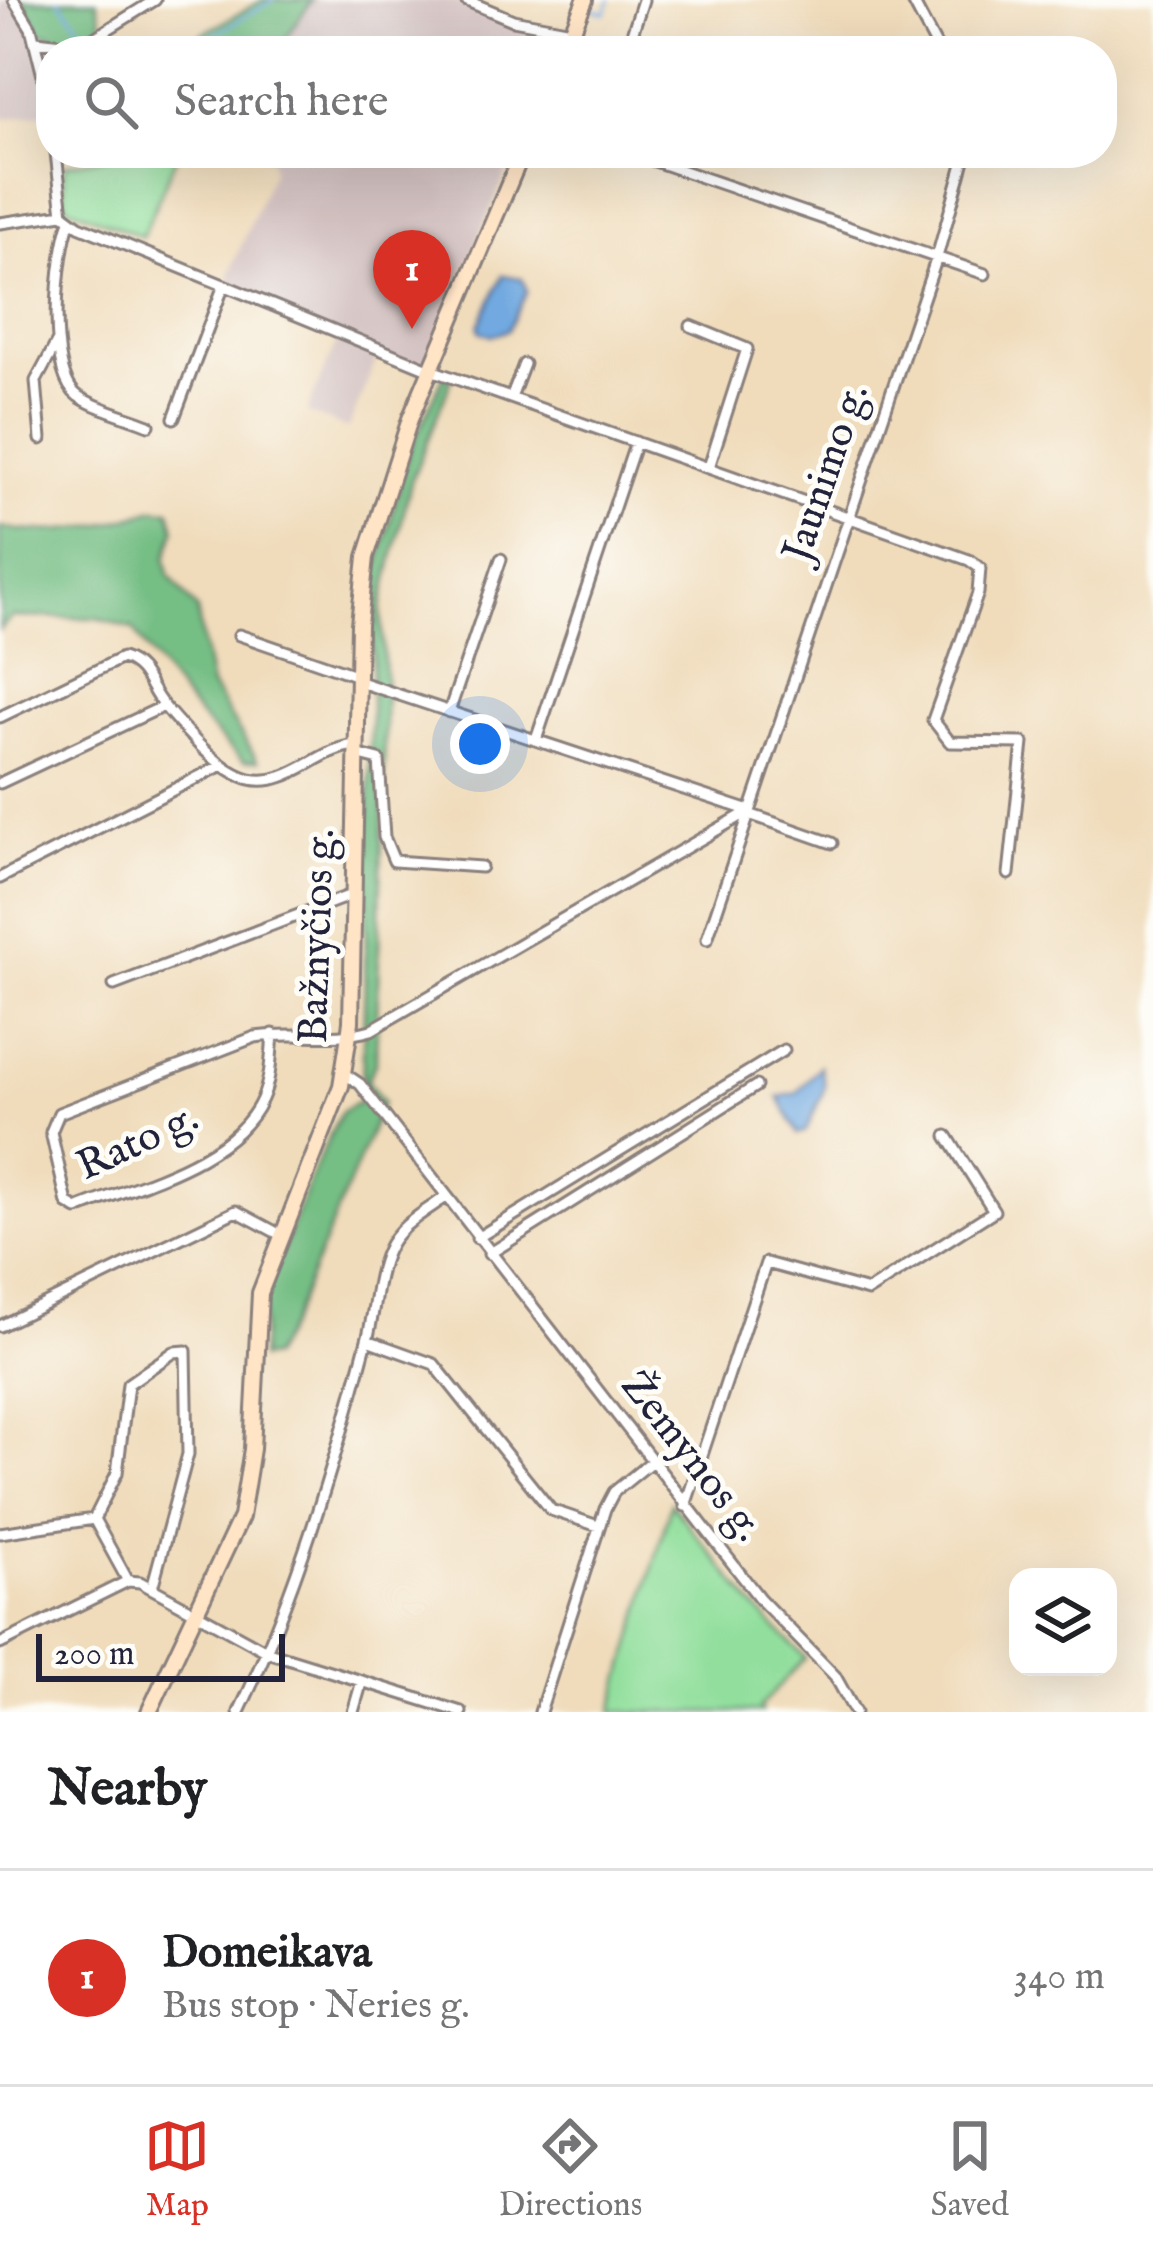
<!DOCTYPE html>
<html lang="en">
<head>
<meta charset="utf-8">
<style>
  body { margin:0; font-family:"IM FELL English",serif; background:#f6f6f6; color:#202124 }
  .controls { position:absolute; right:36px; bottom:36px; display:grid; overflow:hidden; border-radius:24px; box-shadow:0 12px 48px #0002 }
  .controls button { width:108px; height:108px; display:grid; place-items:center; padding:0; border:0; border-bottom:3px solid #e0e0e0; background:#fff; color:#202124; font:60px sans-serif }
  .scale { position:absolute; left:36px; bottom:30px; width:249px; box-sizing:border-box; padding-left:12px; border:6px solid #22223b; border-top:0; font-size:33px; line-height:42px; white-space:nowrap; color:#22223b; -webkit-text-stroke:9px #fdfcf7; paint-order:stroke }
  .you { position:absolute; left:480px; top:744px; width:42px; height:42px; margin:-30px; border:9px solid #fff; border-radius:50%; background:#1a73e8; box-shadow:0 0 0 18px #1a73e833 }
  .badge { display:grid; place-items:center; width:78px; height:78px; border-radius:50%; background:#d93025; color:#fff; font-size:39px; font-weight:700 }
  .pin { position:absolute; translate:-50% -99px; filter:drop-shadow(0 3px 6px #0008) }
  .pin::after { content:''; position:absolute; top:63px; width:42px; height:36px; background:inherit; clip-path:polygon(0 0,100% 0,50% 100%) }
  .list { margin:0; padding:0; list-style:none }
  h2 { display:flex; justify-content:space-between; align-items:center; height:156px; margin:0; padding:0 48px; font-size:51px }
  h2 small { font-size:39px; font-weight:400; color:#757577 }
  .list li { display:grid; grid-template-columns:78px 1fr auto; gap:36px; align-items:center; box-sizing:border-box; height:216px; padding:0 48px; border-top:3px solid #e0e0e0 }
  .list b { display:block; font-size:45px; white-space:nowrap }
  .list p { margin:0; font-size:39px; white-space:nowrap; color:#757577 }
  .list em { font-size:39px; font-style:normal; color:#757577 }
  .icon { flex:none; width:66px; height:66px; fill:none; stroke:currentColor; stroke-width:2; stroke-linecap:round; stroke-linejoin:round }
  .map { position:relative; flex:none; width:1153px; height:1712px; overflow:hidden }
  .search { position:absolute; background:#fff; box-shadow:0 12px 48px #0002; left:36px; right:36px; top:36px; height:132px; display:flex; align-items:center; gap:30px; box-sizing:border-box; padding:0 42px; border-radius:48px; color:#757577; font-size:45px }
  .sheet { height:372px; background:#fff }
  nav { display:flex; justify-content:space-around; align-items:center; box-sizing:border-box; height:168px; border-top:3px solid #e0e0e0; background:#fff; font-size:33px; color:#757577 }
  nav a { display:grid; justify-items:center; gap:6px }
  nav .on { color:#d93025 }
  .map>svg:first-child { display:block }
  .industrial { fill:#d1bfbf }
  .green { fill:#92df9d; stroke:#5a806c; stroke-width:3 }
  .forest { fill:#75be84; stroke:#4c7060; stroke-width:3 }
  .water { fill:#71a9e0; stroke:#4a668e; stroke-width:3 }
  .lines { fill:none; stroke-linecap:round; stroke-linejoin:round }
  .stream { stroke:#71a9e0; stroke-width:3 }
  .minor-casing { stroke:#897f7b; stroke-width:15 }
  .secondary-casing { stroke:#897f7b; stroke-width:20 }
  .minor { stroke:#fff; stroke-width:9 }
  .secondary { stroke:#ffe4c6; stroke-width:14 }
  .labels { text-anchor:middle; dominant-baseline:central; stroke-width:10; stroke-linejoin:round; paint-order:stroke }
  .street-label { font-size:42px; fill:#22223b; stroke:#fdfcf7 }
</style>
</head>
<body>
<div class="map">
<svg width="1153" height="1712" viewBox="0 0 1153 1712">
  <rect width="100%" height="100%" fill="#fdfcf7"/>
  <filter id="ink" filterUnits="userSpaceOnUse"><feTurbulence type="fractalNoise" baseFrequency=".00833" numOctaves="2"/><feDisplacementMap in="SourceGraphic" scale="24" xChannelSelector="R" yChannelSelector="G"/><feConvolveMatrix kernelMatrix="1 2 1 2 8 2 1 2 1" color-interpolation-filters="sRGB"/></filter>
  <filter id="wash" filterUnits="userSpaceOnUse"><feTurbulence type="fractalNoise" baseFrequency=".004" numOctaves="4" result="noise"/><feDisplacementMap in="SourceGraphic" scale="48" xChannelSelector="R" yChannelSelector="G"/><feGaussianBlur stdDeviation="2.7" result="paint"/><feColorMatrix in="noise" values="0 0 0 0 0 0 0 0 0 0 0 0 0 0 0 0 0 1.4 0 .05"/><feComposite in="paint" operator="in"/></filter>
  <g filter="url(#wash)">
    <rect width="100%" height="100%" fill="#f0dcbb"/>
    <path class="industrial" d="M0 0H23L40 32 83 43 89 51H51V131L47 113 0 119Z
      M312 0H451L561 44 559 51H277Z
      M256 153H515L420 373 378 356 348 429 307 412 338 339 228 292 229 274 272 172 271 160Z"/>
    <path class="green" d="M127 153H178L142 237 65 205 64 165Z
      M671 1503 752 1604 805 1658 760 1707 762 1712H612Z"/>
    <path class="forest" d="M23 0H97L107 51H89L82 43 40 32Z
      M263 0H312L277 51H172Z
      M444 375 452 378 411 482 381 609 386 691 376 1062 367 1080 383 1102 290 1324 271 1357 260 1359 265 1295 314 1169 341 1112 362 1100 374 581 409 452Z
      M154 509 170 510 175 530 166 559 169 575 197 610 211 686 258 761H243C199 720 166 678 133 629L98 618 12 617 0 630V527C51 537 107 527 154 509Z"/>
    <path class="water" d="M503 275 522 278 527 292 508 330 491 336 480 331 479 325Z
      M820 1066 825 1087 806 1131 798 1134 779 1097 797 1093Z"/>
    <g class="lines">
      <path class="stream" d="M59 0 87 35
        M592 9 606 13 610 0
        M95 45 99 51
        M186 51 274 0"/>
    </g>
  </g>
  <g filter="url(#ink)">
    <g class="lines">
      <g class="minor-casing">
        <path id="minor" d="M14 0 31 28 51 108
          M465 0 513 20 572 31
          M912 0 939 51
          M632 34 643 0
          M36 41 81 46 155 0
          M56 153 63 214
          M631 153 985 274
          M70 221C57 253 46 373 78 396 97 409 127 416 149 425
          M0 223 63 214 79 226 431 370 969 560 980 568 978 593 933 720 950 742 1023 743 1009 874
          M691 326 747 349 709 467
          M511 398 524 364
          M174 418 224 285
          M41 439 36 381 57 342
          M239 635 358 676
          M357 681 747 810
          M449 712 501 559
          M0 717 122 658C147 666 148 688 164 706 185 730 218 771 250 779 289 788 319 748 356 745
          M536 740 636 442
          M356 754 379 760 384 837 394 861 481 867
          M0 783 164 706
          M0 878 222 765
          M707 939 937 257 966 153
          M114 985 354 894
          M273 1034C271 1056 271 1079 262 1099 234 1162 135 1185 77 1209L67 1203 51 1132 59 1113 255 1037C293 1031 334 1041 371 1030L746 813 832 843
          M345 1074 360 1084 760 1599 835 1676 855 1712
          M477 1238 784 1050
          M489 1254 756 1086
          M0 1326 236 1211 281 1235
          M367 1340 434 1364 551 1510 598 1526
          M685 1506 766 1263 868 1291 994 1211 947 1136
          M94 1519 128 1581
          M0 1533 94 1519 117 1473 128 1384 174 1352 186 1351 188 1454 152 1588
          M0 1644 128 1581 140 1582 268 1652 461 1712
          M239 1712C295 1596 334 1465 367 1340 375 1312 375 1278 387 1251 397 1226 426 1211 447 1196
          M353 1712 362 1681
          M540 1712 605 1509 614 1492 651 1462"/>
      </g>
      <g class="secondary-casing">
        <path id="secondary" d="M564 51 585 0
          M149 1712 241 1517 252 1449 260 1293 341 1086 351 1022 359 624 366 557 410 419 522 153"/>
      </g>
      <use href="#minor" class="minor"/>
      <use href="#secondary" class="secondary"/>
    </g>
  </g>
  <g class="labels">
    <g class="street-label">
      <text transform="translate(827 473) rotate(-71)">Jaunimo g.</text>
      <text transform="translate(318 936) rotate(-88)">Bažnyčios g.</text>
      <text transform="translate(138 1143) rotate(-25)">Rato g.</text>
      <text transform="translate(691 1457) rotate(52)">Žemynos g.</text>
    </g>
  </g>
</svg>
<div class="controls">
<button><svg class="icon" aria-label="layers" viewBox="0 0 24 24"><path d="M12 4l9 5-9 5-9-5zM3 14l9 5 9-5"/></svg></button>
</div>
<div class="scale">200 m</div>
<div class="you"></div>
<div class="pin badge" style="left:412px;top:329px">1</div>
<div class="search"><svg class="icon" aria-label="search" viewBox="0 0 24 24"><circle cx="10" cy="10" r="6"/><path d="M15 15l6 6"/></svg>Search here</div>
</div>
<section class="sheet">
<h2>Nearby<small></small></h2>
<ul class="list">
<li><span class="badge">1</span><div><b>Domeikava</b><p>Bus stop · Neries g.</p></div><em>340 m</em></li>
</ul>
</section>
<nav>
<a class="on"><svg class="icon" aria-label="map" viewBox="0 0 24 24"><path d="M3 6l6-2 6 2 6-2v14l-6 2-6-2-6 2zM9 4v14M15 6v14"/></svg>Map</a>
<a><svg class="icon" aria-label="directions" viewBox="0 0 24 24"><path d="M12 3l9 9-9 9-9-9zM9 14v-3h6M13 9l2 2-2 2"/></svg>Directions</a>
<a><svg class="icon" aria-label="saved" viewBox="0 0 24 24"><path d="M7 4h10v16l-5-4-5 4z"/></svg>Saved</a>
</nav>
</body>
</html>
